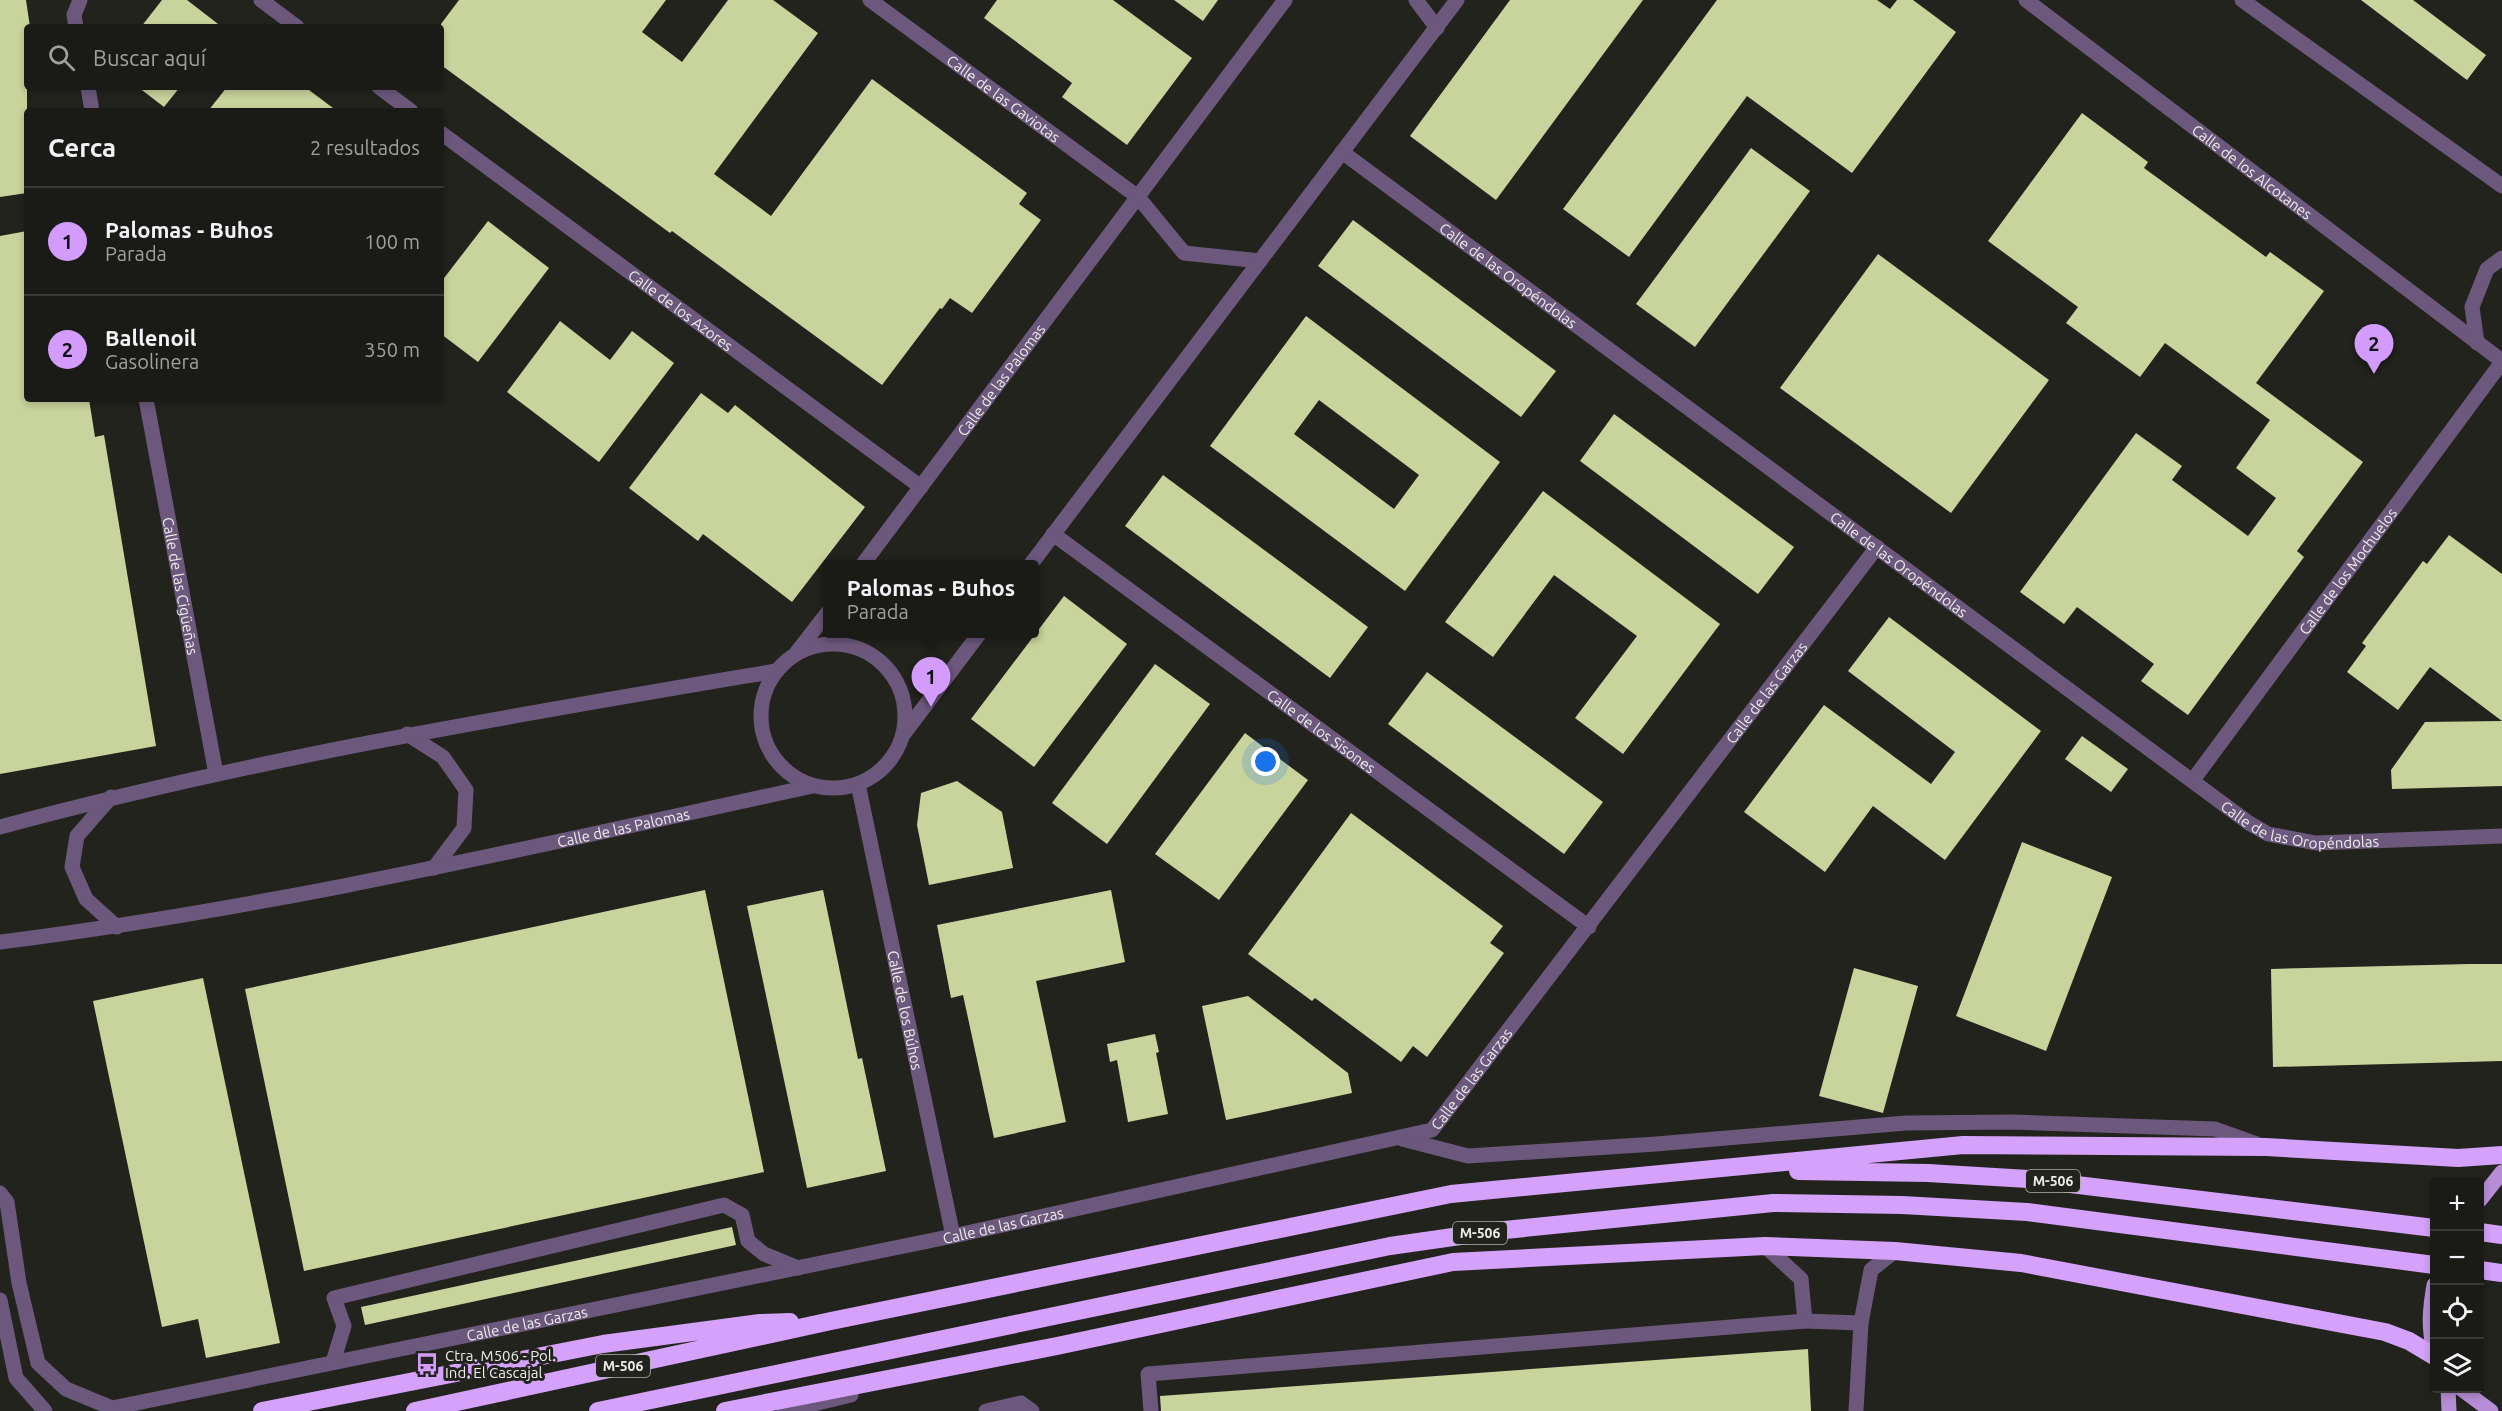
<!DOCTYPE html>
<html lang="es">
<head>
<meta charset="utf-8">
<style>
  body { margin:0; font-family:Ubuntu,sans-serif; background:#272723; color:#f1f3f6 }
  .controls { position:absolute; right:18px; bottom:18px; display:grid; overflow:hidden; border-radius:6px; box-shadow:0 3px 9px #0003 }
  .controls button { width:54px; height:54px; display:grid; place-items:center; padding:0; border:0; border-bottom:2px solid #383835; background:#1a1a16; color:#f1f3f6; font:30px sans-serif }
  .you { position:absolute; left:1266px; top:762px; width:21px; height:21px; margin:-15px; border:4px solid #fff; border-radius:50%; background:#1a73e8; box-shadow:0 0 0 9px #1a73e833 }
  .badge { display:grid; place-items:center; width:39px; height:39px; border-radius:50%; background:#d39cfc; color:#111; font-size:20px; font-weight:700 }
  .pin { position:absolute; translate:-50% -50px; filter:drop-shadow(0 2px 3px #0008) }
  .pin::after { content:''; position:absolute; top:32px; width:21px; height:18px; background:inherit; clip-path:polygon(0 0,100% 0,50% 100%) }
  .popup { position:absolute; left:823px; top:560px; width:216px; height:78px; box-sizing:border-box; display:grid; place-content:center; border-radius:6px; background:#1a1a16; filter:drop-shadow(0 2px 4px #0005); font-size:20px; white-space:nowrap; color:#9fa1a1 }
  .popup b { font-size:22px; color:#f1f3f6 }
  .popup::after { content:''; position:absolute; left:50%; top:100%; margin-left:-12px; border:12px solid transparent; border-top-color:#1a1a16 }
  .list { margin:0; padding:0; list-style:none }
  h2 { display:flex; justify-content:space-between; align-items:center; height:78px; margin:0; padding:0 24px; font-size:26px }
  h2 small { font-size:20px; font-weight:400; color:#9fa1a1 }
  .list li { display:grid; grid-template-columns:39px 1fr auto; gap:18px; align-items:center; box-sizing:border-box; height:108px; padding:0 24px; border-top:2px solid #383835 }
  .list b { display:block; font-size:22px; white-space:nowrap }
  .list p { margin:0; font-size:20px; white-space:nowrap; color:#9fa1a1 }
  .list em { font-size:20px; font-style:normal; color:#9fa1a1 }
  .icon { flex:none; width:33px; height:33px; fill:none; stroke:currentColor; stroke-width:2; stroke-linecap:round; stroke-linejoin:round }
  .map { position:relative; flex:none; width:2502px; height:1411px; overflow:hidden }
  .search { position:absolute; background:#1a1a16; box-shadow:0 3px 9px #0003; left:24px; top:24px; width:420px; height:66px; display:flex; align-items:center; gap:15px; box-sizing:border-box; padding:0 21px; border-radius:6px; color:#9fa1a1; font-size:22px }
  .panel { position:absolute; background:#1a1a16; box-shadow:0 3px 9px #0003; left:24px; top:108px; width:420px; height:294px; border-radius:6px }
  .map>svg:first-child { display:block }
  .building { fill:#c9d49d; fill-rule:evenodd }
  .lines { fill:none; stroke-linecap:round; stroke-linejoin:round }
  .minor { stroke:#6c587c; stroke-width:15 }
  .major { stroke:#b68dd6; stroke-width:15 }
  .highway { stroke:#d4a2fa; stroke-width:18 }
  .labels { text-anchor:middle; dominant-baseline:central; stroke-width:6; stroke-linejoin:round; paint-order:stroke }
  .shield { fill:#22231d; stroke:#b0b1ac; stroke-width:1.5 }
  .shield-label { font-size:14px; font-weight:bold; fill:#edeeea }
  .street-label { font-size:15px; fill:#edeeea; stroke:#22231d }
  .poi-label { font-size:15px; fill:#edeeea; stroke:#22231d; text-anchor:start }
</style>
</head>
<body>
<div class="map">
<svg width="2502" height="1411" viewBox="0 0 2502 1411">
  <rect width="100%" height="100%" fill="#22231d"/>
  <path class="building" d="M0 0H26L30 27H27V193L0 197Z
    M162 0H187L222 27H141Z
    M459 0H666L642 32 682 62 728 0H773L818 33 714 174 771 216 872 79 1027 193 1019 204 1041 220 972 313 950 298 942 309 940 308 882 385 672 231 670 233 441 65V24Z
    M997 0H1113L1192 58 1127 145 1062 97 1072 83 984 18Z
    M1174 0H1218L1203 21Z
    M1510 0H1643L1496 200 1410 136Z
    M1717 0H1877L1890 9 1897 0H1913L1956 32 1852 173 1747 96 1629 257 1563 209Z
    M2361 0H2413L2486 55 2467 80Z
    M138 87H180L164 107Z
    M227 87H305L337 111H208Z
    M2082 113 2148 162 2144 168 2266 257 2270 252 2324 291 2256 383 2363 462 2297 551 2304 557 2188 715 2141 681 2154 664 2077 607 2064 624 2020 592 2136 433 2182 466 2172 480 2248 536 2276 498 2236 468 2270 420 2165 343 2140 377 2066 323 2078 307 1988 241Z
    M1751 148 1810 191 1695 347 1636 304Z
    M1353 220 1556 371 1521 417 1318 266Z
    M488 221 549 268 478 362 441 334V282Z
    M27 231V399H89L95 437 104 435 156 746 0 774V236Z
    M1878 254 2049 380 1951 513 1780 388Z
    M1306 316 1500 462 1405 591 1210 446ZM1319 400 1419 475 1394 509 1294 434Z
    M560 321 610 360 632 331 674 363 599 462 507 392Z
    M701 393 728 413 735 405 865 507 792 602 703 534 698 541 629 488Z
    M1614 414 1794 547 1758 594 1580 461Z
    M1163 475 1368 627 1330 678 1125 526Z
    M1543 491 1720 624 1623 754 1575 718 1637 636 1554 575 1493 657 1445 622Z
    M2449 535 2502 574V786L2392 789 2391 770 2425 722 2502 721 2430 667 2398 710 2347 672 2366 646 2362 643 2423 561 2427 564Z
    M1064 596 1127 644 1034 767 971 719Z
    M1889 617 2041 731 1945 860 1873 806 1825 872 1744 812 1824 705 1931 784 1955 752 1848 671Z
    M1155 664 1210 704 1107 844 1052 803Z
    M1427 672 1603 802 1564 854 1388 724Z
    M1245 733 1308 780 1219 900 1155 854Z
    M2082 736 2128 769 2111 792 2065 759Z
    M957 781 1002 812 1013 868 929 885 917 825 921 793Z
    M1351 813 1503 926 1490 943 1504 953 1427 1057 1413 1046 1401 1062 1315 998 1312 1001 1248 954Z
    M2022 842 2112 877 2046 1051 1956 1016Z
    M705 890 764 1172 304 1271 245 989Z
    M823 890 858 1059 862 1058 886 1171 807 1188 747 906Z
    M1111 890 1125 962 1036 981 1066 1122 994 1138 963 995 951 998 937 925Z
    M2469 964H2502V1061L2273 1067 2271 969Z
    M1854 968 1918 986 1883 1113 1819 1096Z
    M203 978 280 1343 206 1358 198 1319 162 1327 93 1001Z
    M1248 996 1348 1073 1352 1093 1226 1120 1202 1006Z
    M1155 1034 1159 1052 1156 1053 1168 1114 1128 1122 1117 1060 1110 1062 1107 1044Z
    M732 1227 736 1245 365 1325 361 1307Z
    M1808 1349 1811 1411H1161L1160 1396Z"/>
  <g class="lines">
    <g class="minor">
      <path d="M261 0 297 27"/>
      <path id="s1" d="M870 0 1138 197 1184 253 1260 261"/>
      <path d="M1416 0 1437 28"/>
      <path id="s2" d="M2026 0 2502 361"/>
      <path d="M2242 0 2502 186"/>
      <path d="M76 27 74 15 80 0"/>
      <path d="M88 87 92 111"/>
      <path d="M379 87 411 111"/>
      <path id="s3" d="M441 133 921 487"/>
      <path id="s4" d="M1342 152 2249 823 2268 834 2316 843 2502 836"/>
      <path d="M2477 343 2472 307 2487 269 2502 258"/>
      <path id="s5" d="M146 399 216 774"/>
      <path id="s6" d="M1053 534 1589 927"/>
      <path id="s7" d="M863 564 1285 0"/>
      <path d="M1031 564 1457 0"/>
      <circle cx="833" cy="716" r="72"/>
      <path d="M797 652 828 612"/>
      <path d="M407 734 443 757 466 790 464 828 434 868"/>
      <path d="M903 735 979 634"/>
      <path id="s8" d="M2193 780 2502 362"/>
      <path id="s9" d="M858 784 953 1236"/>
      <path d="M111 797 77 836 72 867 86 899 117 927"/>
      <path d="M0 827C255 758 516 715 776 671"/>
      <path id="s10" d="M0 942C274 908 544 844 813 786"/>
      <path d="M1402 1139 1468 1156 1656 1144 1906 1123 2013 1122 2215 1129 2257 1144"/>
      <path id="s11" d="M0 1193 7 1202 19 1283 38 1363 66 1389 112 1408 953 1236 1432 1130 1877 547"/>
      <path d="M1765 1246 1801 1279 1805 1321 1861 1323 1871 1270 1895 1251"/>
      <path d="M0 1300 16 1378 45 1411"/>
      <path d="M333 1362 344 1326 334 1298 724 1205 742 1215 748 1241 764 1254 798 1268"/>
      <path d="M784 1411 851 1395"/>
      <path d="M986 1411 1021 1403 1032 1411"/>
      <path d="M1151 1411 1148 1374 1805 1321"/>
      <path d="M1856 1411 1861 1323"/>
    </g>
    <path class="major" d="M2480 1200 2502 1172
      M2434 1285C2430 1308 2428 1327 2434 1350
      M2448 1388 2449 1411
      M2460 1388 2491 1411"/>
    <path class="highway" d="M1798 1171 1928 1173 2028 1179 2434 1228
      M2480 1232 2502 1235
      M2480 1270 2502 1273
      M262 1411 603 1344 760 1323 790 1322
      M415 1411 831 1321 1451 1194 1963 1145 2266 1147 2458 1158 2502 1155
      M598 1411 1390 1246 1495 1231 1773 1203 1902 1205 2027 1212 2434 1265
      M725 1411 1057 1346 1453 1262 1765 1246 1895 1251 2021 1263 2385 1332 2409 1341 2434 1356"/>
  </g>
  <defs>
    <g id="bus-bare" transform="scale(1.8)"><path d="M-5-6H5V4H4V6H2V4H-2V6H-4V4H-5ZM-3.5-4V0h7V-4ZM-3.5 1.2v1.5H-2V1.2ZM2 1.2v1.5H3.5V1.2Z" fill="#d39cfc" stroke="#22231d" stroke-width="2.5" paint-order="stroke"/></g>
  </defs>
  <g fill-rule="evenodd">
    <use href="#bus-bare" x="427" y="1364"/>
  </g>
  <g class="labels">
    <g class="shield">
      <rect x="2026" y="1170" width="54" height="22" rx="4.5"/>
      <rect x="1453" y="1222" width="54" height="22" rx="4.5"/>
      <rect x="596" y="1355" width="54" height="22" rx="4.5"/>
    </g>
    <g class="shield-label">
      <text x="2053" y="1181">M-506</text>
      <text x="1480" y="1233">M-506</text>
      <text x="623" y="1366">M-506</text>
    </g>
    <g class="street-label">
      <text stroke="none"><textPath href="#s1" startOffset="166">Calle de las Gaviotas</textPath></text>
      <text stroke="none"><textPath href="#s2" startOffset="284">Calle de los Alcotanes</textPath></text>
      <text stroke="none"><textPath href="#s4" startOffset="207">Calle de las Oropéndolas</textPath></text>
      <text stroke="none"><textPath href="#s3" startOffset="298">Calle de los Azores</textPath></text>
      <text stroke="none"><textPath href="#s7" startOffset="230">Calle de las Palomas</textPath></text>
      <text stroke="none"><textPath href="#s4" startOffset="693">Calle de las Oropéndolas</textPath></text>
      <text stroke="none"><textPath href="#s8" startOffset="260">Calle de los Mochuelos</textPath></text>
      <text stroke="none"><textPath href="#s5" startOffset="190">Calle de las Cigüeñas</textPath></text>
      <text stroke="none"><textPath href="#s11" startOffset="2163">Calle de las Garzas</textPath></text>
      <text stroke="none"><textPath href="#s6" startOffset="333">Calle de los Sisones</textPath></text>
      <text stroke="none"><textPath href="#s4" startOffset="1179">Calle de las Oropéndolas</textPath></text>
      <text stroke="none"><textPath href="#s10" startOffset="634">Calle de las Palomas</textPath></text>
      <text stroke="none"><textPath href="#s9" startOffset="231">Calle de los Búhos</textPath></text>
      <text stroke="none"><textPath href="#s11" startOffset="1677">Calle de las Garzas</textPath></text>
      <text stroke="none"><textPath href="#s11" startOffset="1173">Calle de las Garzas</textPath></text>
      <text stroke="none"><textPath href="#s11" startOffset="687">Calle de las Garzas</textPath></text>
    </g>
    <g class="poi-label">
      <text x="445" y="1355">Ctra. M506 - Pol.<tspan x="445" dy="17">Ind. El Cascajal</tspan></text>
    </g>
  </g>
</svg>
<div class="controls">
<button>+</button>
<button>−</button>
<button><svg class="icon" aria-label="locate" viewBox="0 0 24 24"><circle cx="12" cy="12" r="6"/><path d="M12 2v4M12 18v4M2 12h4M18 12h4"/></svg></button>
<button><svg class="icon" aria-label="layers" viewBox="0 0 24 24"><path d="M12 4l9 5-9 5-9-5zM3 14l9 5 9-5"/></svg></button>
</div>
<div class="you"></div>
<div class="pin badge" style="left:931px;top:707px">1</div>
<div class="popup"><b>Palomas - Buhos</b>Parada</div>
<div class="pin badge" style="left:2374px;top:374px">2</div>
<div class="search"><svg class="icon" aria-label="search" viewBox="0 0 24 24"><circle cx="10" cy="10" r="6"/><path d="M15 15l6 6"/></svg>Buscar aquí</div>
<section class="panel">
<h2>Cerca<small>2 resultados</small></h2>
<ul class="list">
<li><span class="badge">1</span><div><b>Palomas - Buhos</b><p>Parada</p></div><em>100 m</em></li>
<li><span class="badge">2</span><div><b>Ballenoil</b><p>Gasolinera</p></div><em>350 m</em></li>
</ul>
</section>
</div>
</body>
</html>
